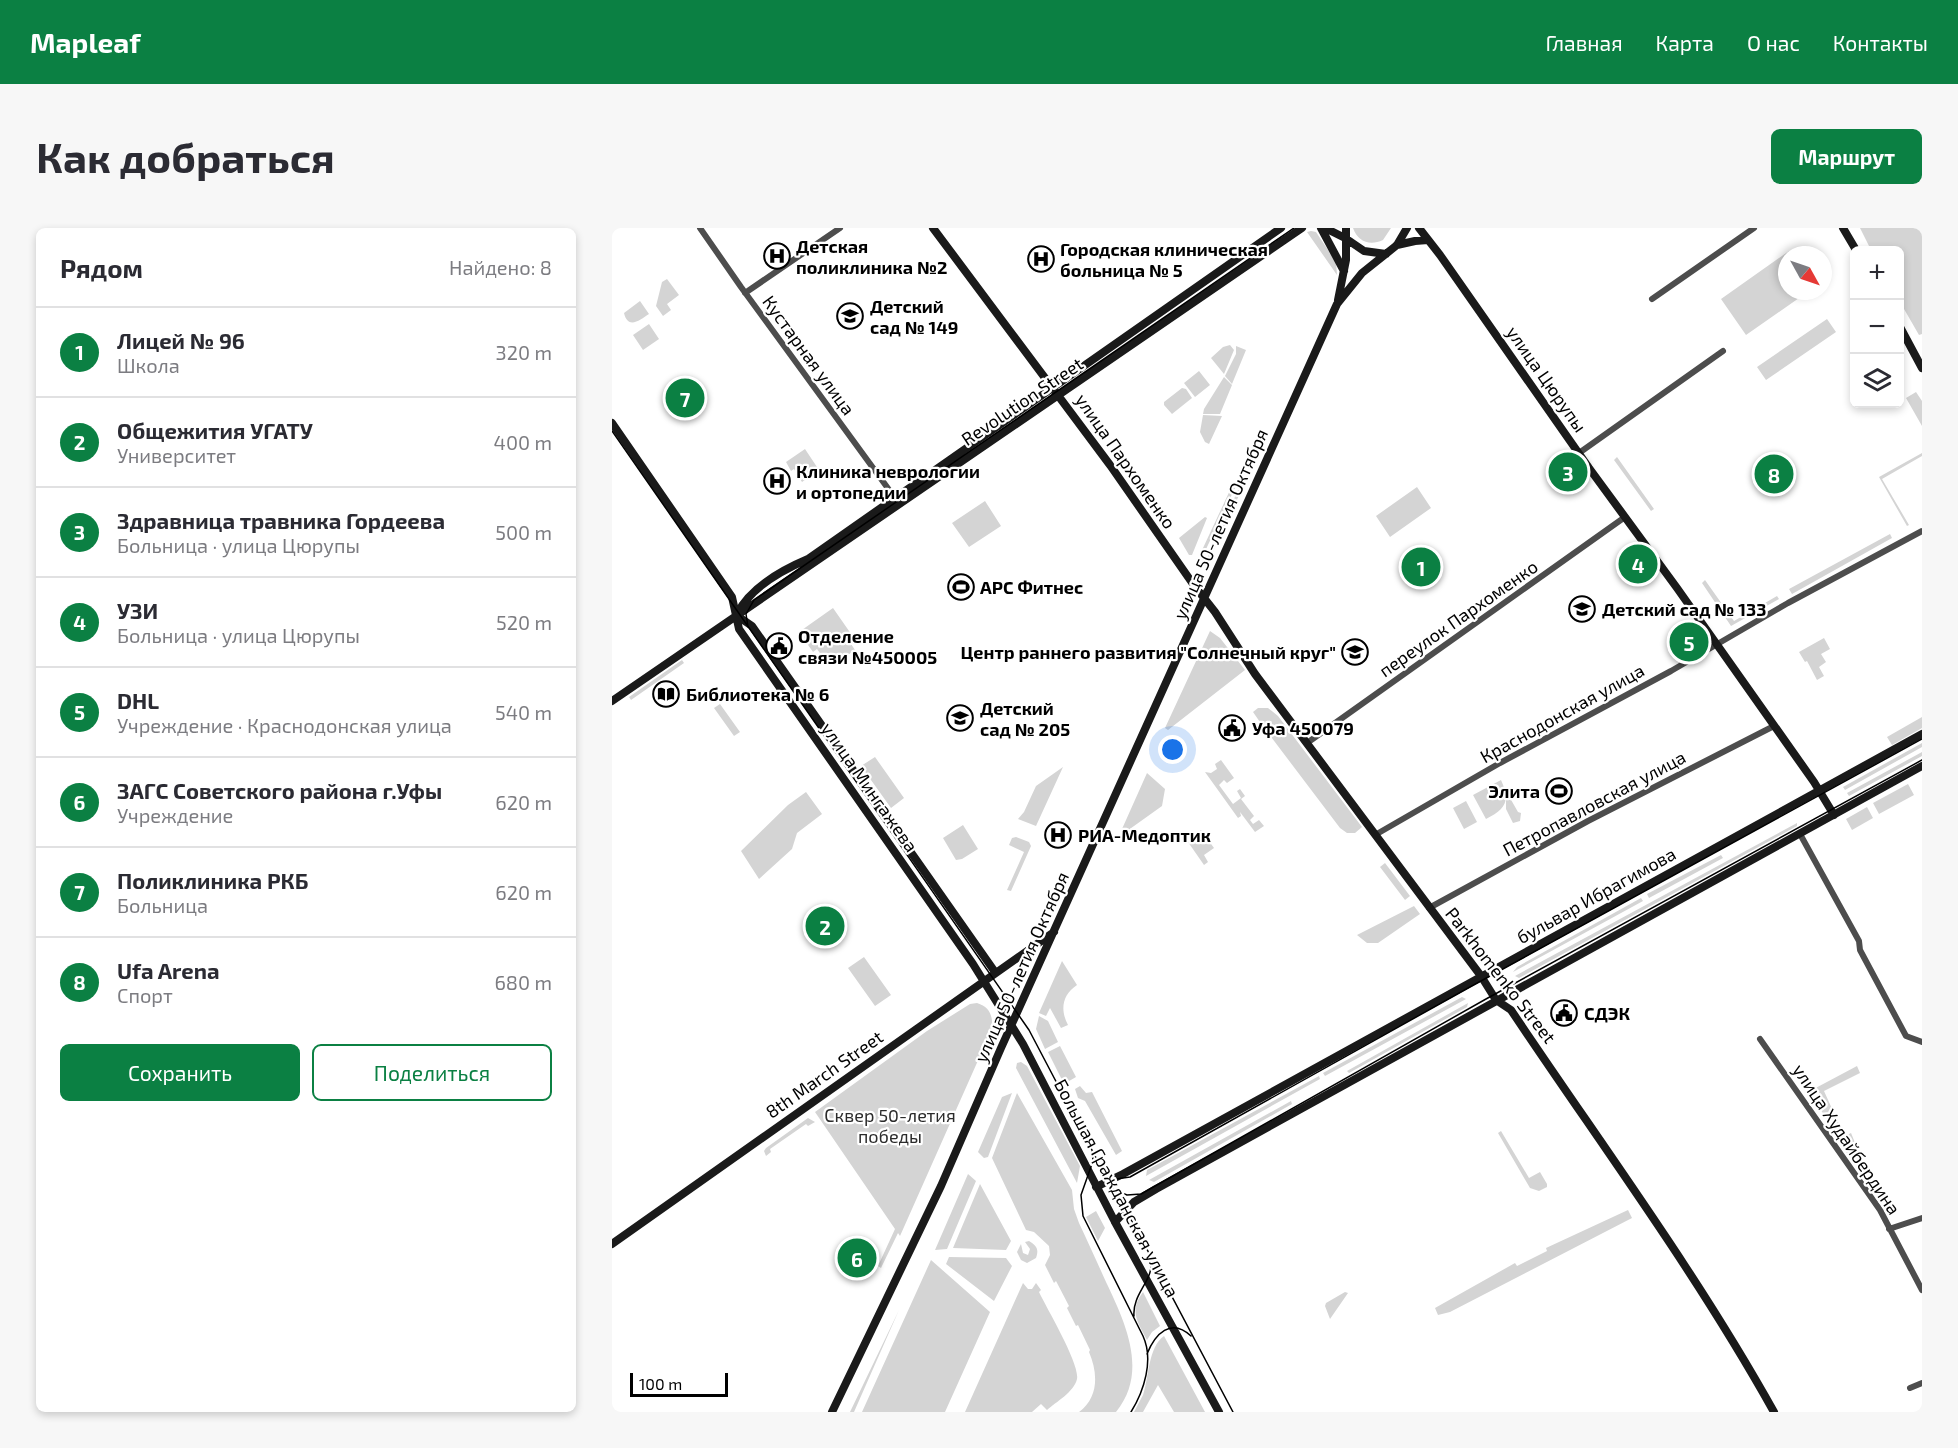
<!DOCTYPE html>
<html lang="ru">
<head>
<meta charset="utf-8">
<style>
  body { margin:0; font-family:"Exo 2",sans-serif; background:#f7f7f7; color:#2b2b33 }
  .controls { position:absolute; right:18px; top:18px; display:grid; overflow:hidden; border-radius:9px; box-shadow:0 3px 9px #0003 }
  .controls button { width:54px; height:54px; display:grid; place-items:center; padding:0; border:0; border-bottom:2px solid #e1e1e2; background:#fff; color:#2b2b33; font:30px sans-serif }
  .compass { position:absolute; left:1166px; top:18px; width:54px; height:54px; border-radius:50%; background:#fff; box-shadow:0 3px 9px #0003; rotate:130deg }
  .scale { position:absolute; left:18px; bottom:15px; width:98px; box-sizing:border-box; padding-left:6px; border:3px solid #000; border-top:0; font-size:16px; line-height:21px; white-space:nowrap; color:#000; -webkit-text-stroke:4px #fff; paint-order:stroke }
  .you { position:absolute; left:561px; top:522px; width:21px; height:21px; margin:-15px; border:4px solid #fff; border-radius:50%; background:#1a73e8; box-shadow:0 0 0 9px #1a73e833 }
  .badge { display:grid; place-items:center; width:39px; height:39px; border-radius:50%; background:#0b8043; color:#fff; font-size:20px; font-weight:700 }
  .pin { position:absolute; translate:-50% -50%; border:3px solid #fff; box-shadow:0 2px 6px #0006 }
  .list { margin:0; padding:0; list-style:none }
  h2 { display:flex; justify-content:space-between; align-items:center; height:78px; margin:0; padding:0 24px; font-size:26px }
  h2 small { font-size:20px; font-weight:400; color:#7c7c81 }
  .list li { display:grid; grid-template-columns:39px 1fr auto; gap:18px; align-items:center; box-sizing:border-box; height:90px; padding:0 24px; border-top:2px solid #e1e1e2 }
  .list b { display:block; font-size:22px; white-space:nowrap }
  .list p { margin:0; font-size:20px; white-space:nowrap; color:#7c7c81 }
  .list em { font-size:20px; font-style:normal; color:#7c7c81 }
  .actions { display:flex; gap:12px; padding:18px 24px }
  .actions a { flex:1; padding:14px 0; border:2px solid #0b8043; border-radius:9px; text-align:center; font-size:21px; color:#0b8043 }
  .actions .main { background:#0b8043; color:#fff }
  .icon { flex:none; width:33px; height:33px; fill:none; stroke:currentColor; stroke-width:2; stroke-linecap:round; stroke-linejoin:round }
  .map { position:relative; flex:none; width:1310px; height:1184px; overflow:hidden; border-radius:9px }
  header { display:flex; align-items:center; gap:36px; box-sizing:border-box; height:84px; padding:0 30px; background:#0b8043; color:#fff }
  header strong { font-size:28px }
  nav { display:flex; gap:33px; margin-inline-start:auto; font-size:21px }
  .intro { display:flex; align-items:center; justify-content:space-between; box-sizing:border-box; height:144px; padding:0 36px }
  h1 { margin:0; font-size:42px }
  .button { padding:15px 27px; border-radius:9px; background:#0b8043; color:#fff; font-size:21px; font-weight:700 }
  main { display:flex; gap:36px; padding:0 36px }
  aside { flex:1; background:#fff; border-radius:9px; box-shadow:0 3px 9px #0003 }
  .map>svg:first-child { display:block }
  .green { fill:#d4d4d4 }
  .lines { fill:none; stroke-linecap:round; stroke-linejoin:round }
  .street { stroke:#4d4d4d; stroke-width:6 }
  .secondary { stroke:#1a1a1a; stroke-width:8 }
  .tram { stroke:#000; stroke-width:1.5 }
  .labels { text-anchor:middle; dominant-baseline:central; stroke-width:4.5; stroke-linejoin:round; paint-order:stroke }
  .poi-label { font-size:18px; font-weight:bold; fill:#000; stroke:#fff; text-anchor:start }
  .street-label { font-size:18px; fill:#000; stroke:#fff }
  .park-label { font-size:18px; fill:#2b2b2b; stroke:#fff }
</style>
</head>
<body>
<header>
<strong>Mapleaf</strong>
<nav><a>Главная</a><a>Карта</a><a>О нас</a><a>Контакты</a></nav>
</header>
<div class="intro"><h1>Как добраться</h1><a class="button">Маршрут</a></div>
<main>
<aside>
<h2>Рядом<small>Найдено: 8</small></h2>
<ul class="list">
<li><span class="badge">1</span><div><b>Лицей № 96</b><p>Школа</p></div><em>320 m</em></li>
<li><span class="badge">2</span><div><b>Общежития УГАТУ</b><p>Университет</p></div><em>400 m</em></li>
<li><span class="badge">3</span><div><b>Здравница травника Гордеева</b><p>Больница · улица Цюрупы</p></div><em>500 m</em></li>
<li><span class="badge">4</span><div><b>УЗИ</b><p>Больница · улица Цюрупы</p></div><em>520 m</em></li>
<li><span class="badge">5</span><div><b>DHL</b><p>Учреждение · Краснодонская улица</p></div><em>540 m</em></li>
<li><span class="badge">6</span><div><b>ЗАГС Советского района г.Уфы</b><p>Учреждение</p></div><em>620 m</em></li>
<li><span class="badge">7</span><div><b>Поликлиника РКБ</b><p>Больница</p></div><em>620 m</em></li>
<li><span class="badge">8</span><div><b>Ufa Arena</b><p>Спорт</p></div><em>680 m</em></li>
</ul>
<div class="actions"><a class="main">Сохранить</a><a>Поделиться</a></div>
</aside>
<div class="map">
<svg width="1310" height="1184" viewBox="0 0 1310 1184">
  <rect width="100%" height="100%" fill="#fff"/>
  <path class="green" d="M741 0H779L771 12C758 18 746 14 741 0Z
    M1248 0H1310V106L1307 107 1288 74V22H1259Z
    M699 3 704 4 724 34 725 47 695 4Z
    M1177 23 1180 27H1175V63H1197L1134 107 1109 71Z
    M55 51 67 67 55 76 59 82 51 88 44 78 50 54Z
    M28 73 37 86C28 92 16 102 12 85Z
    M1215 91 1224 104 1154 152 1145 139Z
    M37 96 47 111 31 122 21 107Z
    M618 117 622 122 612 146 599 130 611 119Z
    M624 118 634 122 620 156 613 148 624 126Z
    M587 143 598 157 583 169 572 155Z
    M612 149 620 157 608 186H591L592 181Z
    M570 160 574 161 580 170 560 186 552 177V174Z
    M1304 164 1310 173V198L1294 170Z
    M591 187 610 188 597 216 593 214 588 204Z
    M193 221 207 242 190 254 182 241 179 243 174 234Z
    M1310 225V228L1270 251 1297 297 1295 298 1267 249Z
    M1005 229 1042 281 1039 283 1002 232Z
    M620 258 623 260 586 338 584 335Z
    M805 259 819 280 778 309 764 288Z
    M626 262 629 263 594 339 592 337Z
    M373 273 389 298 357 319 340 295Z
    M593 289 595 290 580 327H577L567 310Z
    M1278 306 1280 310 1180 366 1177 361Z
    M1093 352 1122 393 1165 368 1167 371 1119 398 1090 355Z
    M221 380 244 413 239 416 243 422 227 433 222 426 213 432 205 421 201 424 187 404Z
    M598 403 608 410 633 442 556 502 553 500Z
    M1212 410 1218 421 1209 426 1214 434 1207 439 1212 448 1205 452 1195 433 1193 434 1187 424Z
    M70 432 72 435 19 472 17 469Z
    M108 476 128 504 122 508 102 480Z
    M646 480H656L666 488 750 599 743 605H735L728 600 650 497 641 484Z
    M1310 489V500L1280 517 1275 509Z
    M1310 515V519L1233 562 1231 559Z
    M1310 524V528L1237 568 1235 565Z
    M263 529 292 570 279 580 249 538Z
    M609 532 622 550 615 555 612 552 607 557 621 576 629 570 625 563 628 561 633 568 629 571 642 588 638 592 641 596 647 592 652 598 643 604 628 584 629 588 626 590 593 544 599 545 605 541 603 536Z
    M451 539 424 598 406 591 412 584 424 558Z
    M535 545 553 561 550 578 515 603 510 601Z
    M889 552C899 574 893 581 874 591L861 567Z
    M1296 556 1302 567 1267 586 1261 575Z
    M894 563 906 584 909 585 908 593 901 595 894 581Z
    M194 564 210 586 185 605 180 621 147 651 129 623 176 577Z
    M854 573 865 594 852 601 841 580Z
    M1255 579 1261 590 1240 602 1234 591Z
    M1185 595V598L907 750 903 748Z
    M351 597 366 621 350 631 344 632 331 610Z
    M589 602 602 620 592 627 596 634 592 637 576 614Z
    M404 609 417 614 419 618 399 663 395 662 412 624 397 617 400 610Z
    M1109 627 1111 630 1037 670 1035 666Z
    M773 635 798 668 793 672 768 639Z
    M1029 670 1031 673 901 744 905 739Z
    M802 678 808 686 766 715H755L745 707Z
    M252 729 279 767 263 778 236 740Z
    M450 733 465 757C450 767 448 782 456 797L449 800 438 780 434 788 427 785Z
    M850 769 854 771 713 848 711 845Z
    M365 775C378 779 381 788 380 801L288 1008 286 1005 269 1040 266 1038 283 1001 203 884 315 803 358 776Z
    M856 775 855 779 737 845 735 843Z
    M427 788 436 793 446 814 433 821 424 801Z
    M448 818 464 849 452 856 436 824Z
    M409 834 415 838 468 938 465 955 404 840 405 835Z
    M1245 838 1248 845 1212 863 1230 903 1224 905 1221 903 1198 863Z
    M707 848 708 851 534 948 535 942Z
    M468 858 474 865 480 864 510 923 504 927 473 873 466 870 463 861Z
    M400 865 376 929 372 930 366 924 390 869Z
    M405 865 460 962 462 981 467 995C476 1014 485 1034 494 1054 513 1094 537 1144 504 1184H467C487 1169 486 1145 477 1124L478 1122 466 1097 464 1098 455 1080 457 1078 444 1053 442 1055 433 1037 438 1027 437 1018 422 1004 414 1002 380 930Z
    M679 873 680 876 542 954 537 952Z
    M196 890 203 894 196 898 194 896 158 921 159 924 154 928 152 923 154 920Z
    M889 903 917 950 928 944 935 956V959L927 963 918 960 886 905Z
    M1239 905 1248 927 1240 930 1237 929 1228 913 1229 910Z
    M356 946 364 953 335 1021 323 1022Z
    M368 956 399 1013 394 1022 341 1020Z
    M1016 982 1020 990 838 1084 826 1087 823 1080 903 1035 905 1038 935 1023 934 1020Z
    M484 983 493 1000 486 1013 474 989Z
    M417 1013C425 1018 427 1021 424 1030L415 1035 409 1032 405 1024 409 1016 411 1025 416 1027 418 1021 413 1014Z
    M337 1029 394 1030 400 1038 382 1073 334 1036Z
    M319 1032 378 1084 333 1184H250Z
    M411 1055 416 1061H420L424 1055 429 1062 427 1064C435 1081 468 1136 465 1151 462 1164 444 1174 435 1182L429 1176 420 1184H353Z
    M531 1064 548 1098 540 1104 535 1112C525 1093 517 1083 531 1064Z
    M733 1064 736 1065 718 1091 713 1078 714 1075Z
    M287 1082 242 1184H238Z
    M552 1108 593 1184H562L546 1157 531 1184H522C525 1178 528 1173 531 1167 537 1150 536 1119 552 1108Z"/>
  <g class="lines">
    <path class="street" d="M88 0 129 59 283 270
      M133 65 228 0
      M1040 71 1142 0
      M967 225 1111 123
      M695 515 1013 289
      M1188 606 1247 713 1248 722 1294 808 1310 814
      M763 607 888 535 1059 443 1176 375 1310 303
      M817 680 976 593 1162 498
      M1148 811 1268 982 1310 1062
      M1277 1001 1310 990
      M1298 1160 1310 1155"/>
    <path class="secondary" d="M321 0 498 237 581 356 603 384 643 446 869 748 884 772 899 782C988 915 1084 1044 1162 1184
      M709 0 732 43
      M713 0 733 10 752 23 774 26
      M807 0 828 27 977 240 1065 360 1202 554 1222 587
      M1231 0 1244 22
      M785 17 803 13 816 12
      M726 72 734 32V0
      M1288 99 1310 140
      M0 195 120 369 127 401 361 736 411 816 503 994 607 1184
      M125 386C138 360 170 342 196 331L669 0
      M124 387 140 398 383 744
      M0 473 690 0
      M484 959 511 946 1310 506
      M503 994 522 974 544 961 1310 538
      M0 1016 442 704
      M220 1184 329 958 389 820 725 76 750 45 785 17 795 0"/>
    <path class="tram" d="M0 203 417 802 491 943 520 993 621 1184
      M136 399 134 386 142 372 682 0
      M480 923 481 933 469 967 471 988 531 1108C542 1132 532 1163 519 1184
      M492 945 504 951 518 949 858 759 1310 511
      M500 961 515 967 529 966 874 771 1310 532
      M522 1088C520 1065 543 1052 539 1030
      M535 1126C543 1106 559 1089 579 1108"/>
  </g>
  <defs>
    <g id="hospital-ring" transform="scale(1.35)"><circle r="9.5" fill="#fff" stroke="#000" stroke-width="1.5"/><path d="M-5-5h3v3.5h4V-5h3V5h-3V1.5h-4V5h-3Z" fill="#000"/></g>
    <g id="school-ring" transform="scale(1.35)"><circle r="9.5" fill="#fff" stroke="#000" stroke-width="1.5"/><path d="M0-5L7-2L0 1L-7-2ZM-4 1L0 2.5L4 1V4Q0 6-4 4Z" fill="#000"/></g>
    <g id="stadium-ring" transform="scale(1.35)"><circle r="9.5" fill="#fff" stroke="#000" stroke-width="1.5"/><path d="M0-5a6.5 5 0 1 0 0 10a6.5 5 0 1 0 0-10ZM-3.5-1.8h7v3.6h-7Z" fill="#000"/></g>
    <g id="civic-ring" transform="scale(1.35)"><circle r="9.5" fill="#fff" stroke="#000" stroke-width="1.5"/><path d="M-.6-6.5H3V-4.5H.6V-3L4-1V1h2V6H-6V1h2V-1L-.6-3ZM-1.2 2.5V6h2.4V2.5Z" fill="#000"/></g>
    <g id="library-ring" transform="scale(1.35)"><circle r="9.5" fill="#fff" stroke="#000" stroke-width="1.5"/><path d="M-6-4Q-3-5.5-.7-3.5V5Q-3 3-6 4ZM6-4Q3-5.5 .7-3.5V5Q3 3 6 4Z" fill="#000"/></g>
  </defs>
  <g fill-rule="evenodd">
    <use href="#hospital-ring" x="165" y="28"/>
    <use href="#hospital-ring" x="429" y="31"/>
    <use href="#school-ring" x="238" y="88"/>
    <use href="#hospital-ring" x="165" y="253"/>
    <use href="#stadium-ring" x="349" y="359"/>
    <use href="#school-ring" x="970" y="381"/>
    <use href="#civic-ring" x="167" y="418"/>
    <use href="#school-ring" x="743" y="424"/>
    <use href="#library-ring" x="54" y="466"/>
    <use href="#school-ring" x="348" y="490"/>
    <use href="#civic-ring" x="620" y="500"/>
    <use href="#stadium-ring" x="947" y="563"/>
    <use href="#hospital-ring" x="446" y="607"/>
    <use href="#civic-ring" x="952" y="785"/>
  </g>
  <g class="labels">
    <g class="poi-label">
      <text x="184" y="18">Детская<tspan x="184" dy="21">поликлиника №2</tspan></text>
      <text x="448" y="21">Городская клиническая<tspan x="448" dy="21">больница № 5</tspan></text>
      <text x="258" y="78">Детский<tspan x="258" dy="21">сад № 149</tspan></text>
      <text x="184" y="243">Клиника неврологии<tspan x="184" dy="21">и ортопедии</tspan></text>
      <text x="368" y="359">АРС Фитнес</text>
      <text x="990" y="381">Детский сад № 133</text>
      <text x="186" y="408">Отделение<tspan x="186" dy="21">связи №450005</tspan></text>
      <text x="724" y="424" text-anchor="end">Центр раннего развития "Солнечный круг"</text>
      <text x="74" y="466">Библиотека № 6</text>
      <text x="368" y="480">Детский<tspan x="368" dy="21">сад № 205</tspan></text>
      <text x="640" y="500">Уфа 450079</text>
      <text x="928" y="563" text-anchor="end">Элита</text>
      <text x="466" y="607">РИА-Медоптик</text>
      <text x="972" y="785">СДЭК</text>
    </g>
    <g class="street-label">
      <text transform="translate(197 127) rotate(54)">Кустарная улица</text>
      <text transform="translate(935 151) rotate(55)">улица Цюрупы</text>
      <text transform="translate(410 173) rotate(-34)">Revolution Street</text>
      <text transform="translate(514 233) rotate(55)">улица Пархоменко</text>
      <text transform="translate(608 296) rotate(-66)">улица 50-летия Октября</text>
      <text transform="translate(846 390) rotate(-35)">переулок Пархоменко</text>
      <text transform="translate(950 485) rotate(-29)">Краснодонская улица</text>
      <text transform="translate(258 559) rotate(55)">улица Мингажева</text>
      <text transform="translate(982 575) rotate(-28)">Петропавловская улица</text>
      <text transform="translate(984 667) rotate(-29)">бульвар Ибрагимова</text>
      <text transform="translate(409 739) rotate(-66)">улица 50-летия Октября</text>
      <text transform="translate(889 747) rotate(52)">Parkhomenko Street</text>
      <text transform="translate(212 846) rotate(-35)">8th March Street</text>
      <text transform="translate(1235 911) rotate(56)">улица Худайбердина</text>
      <text transform="translate(505 960) rotate(62)">Большая Гражданская улица</text>
    </g>
    <g class="park-label">
      <text x="278" y="887">Сквер 50-летия<tspan x="278" dy="21">победы</tspan></text>
    </g>
  </g>
</svg>
<div class="controls">
<button>+</button>
<button>−</button>
<button><svg class="icon" aria-label="layers" viewBox="0 0 24 24"><path d="M12 4l9 5-9 5-9-5zM3 14l9 5 9-5"/></svg></button>
</div>
<svg class="compass" viewBox="-18 -18 36 36"><path d="M0-13l5 13h-10z" fill="#e53935"/><path d="M0 13l5-13h-10z" fill="#7c7c81"/></svg>
<div class="scale">100 m</div>
<div class="you"></div>
<div class="pin badge" style="left:809px;top:339px">1</div>
<div class="pin badge" style="left:213px;top:698px">2</div>
<div class="pin badge" style="left:956px;top:244px">3</div>
<div class="pin badge" style="left:1026px;top:336px">4</div>
<div class="pin badge" style="left:1077px;top:414px">5</div>
<div class="pin badge" style="left:245px;top:1030px">6</div>
<div class="pin badge" style="left:73px;top:170px">7</div>
<div class="pin badge" style="left:1162px;top:246px">8</div>
</div>
</main>
</body>
</html>
